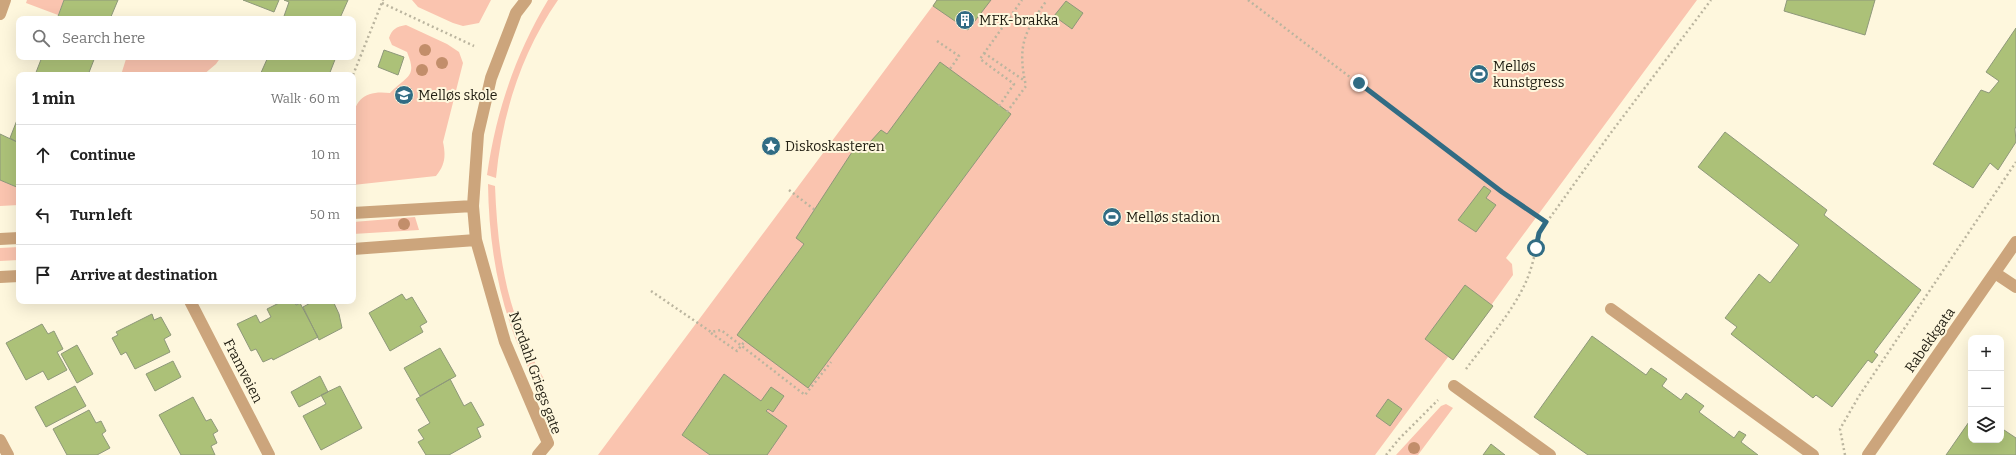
<!DOCTYPE html>
<html lang="en">
<head>
<meta charset="utf-8">
<style>
  body { margin:0; font-family:Bitter,serif; background:#f6f6f6; color:#222 }
  .controls { position:absolute; right:12px; bottom:12px; display:grid; overflow:hidden; border-radius:8px; box-shadow:0 4px 16px #0002 }
  .controls button { width:36px; height:36px; display:grid; place-items:center; padding:0; border:0; border-bottom:1px solid #e0e0e0; background:#fff; color:#222; font:20px sans-serif }
  .stop { position:absolute; width:12px; height:12px; margin:-9px; border:3px solid #316c84; border-radius:50%; background:#fff }
  .stop.end { background:#316c84; border-color:#fff; box-shadow:0 1px 4px #0008 }
  .list { margin:0; padding:0; list-style:none }
  h2 { display:flex; justify-content:space-between; align-items:center; height:52px; margin:0; padding:0 16px; font-size:17px }
  h2 small { font-size:13px; font-weight:400; color:#767676 }
  .list li { display:grid; grid-template-columns:26px 1fr auto; gap:12px; align-items:center; box-sizing:border-box; height:60px; padding:0 16px; border-top:1px solid #e0e0e0 }
  .list b { display:block; font-size:15px; white-space:nowrap }
  .list em { font-size:13px; font-style:normal; color:#767676 }
  .icon { flex:none; width:22px; height:22px; fill:none; stroke:currentColor; stroke-width:2; stroke-linecap:round; stroke-linejoin:round }
  .map { position:relative; flex:none; width:2016px; height:455px; overflow:hidden }
  .search { position:absolute; background:#fff; box-shadow:0 4px 16px #0002; left:16px; top:16px; width:340px; height:44px; display:flex; align-items:center; gap:10px; box-sizing:border-box; padding:0 14px; border-radius:8px; color:#767676; font-size:15px }
  .panel { position:absolute; background:#fff; box-shadow:0 4px 16px #0002; left:16px; top:72px; width:340px; height:232px; border-radius:8px }
  .map>svg:first-child { display:block }
  .green { fill:#fac4af }
  .building { fill:#acc178; stroke:#8e987a }
  .lines { fill:none; stroke-linecap:round; stroke-linejoin:round }
  .path { stroke:#bbb59f; stroke-width:2.5; stroke-dasharray:2 3; stroke-linecap:butt }
  .service { stroke:#cca57c; stroke-width:12 }
  .minor { stroke:#cca57c; stroke-width:12 }
  .tertiary { stroke:#cca57c; stroke-width:12 }
  .tree { fill:#c28e6b }
  .route { stroke:#316c84; stroke-width:5 }
  .labels { text-anchor:middle; dominant-baseline:central; stroke-width:4; stroke-linejoin:round; paint-order:stroke }
  .poi-label { font-size:14px; fill:#211e12; stroke:#fef7dd; text-anchor:start }
  .street-label { font-size:14px; fill:#211e12; stroke:#fef7dd }
</style>
</head>
<body>
<div class="map">
<svg width="2016" height="455" viewBox="0 0 2016 455">
  <rect width="100%" height="100%" fill="#fef7dd"/>
  <path class="green" d="M27 0H64L58 15 26 3Z
    M412 0H491L479 23 463 26 453 23 418 7Z
    M548 0H558C521 53 502 115 496 178L487 175C496 112 515 55 548 0Z
    M937 0H1697L1506 258 1512 264 1513 275 1492 304 1493 306 1453 360 1448 357 1375 455H598Z
    M406 25 447 44 459 52 463 63 443 142C446 156 445 165 436 176L353 185V143L356 141C353 134 353 130 353 123 353 98 367 90 390 93 406 76 418 78 407 52L392 45 389 38C392 29 396 27 406 25Z
    M129 57H221L216 64 203 75H121L126 59Z
    M0 180 19 188V205L0 206Z
    M488 184 495 186C498 259 507 315 544 379L537 384C502 322 489 255 488 184Z
    M415 217 419 230 353 234V222Z
    M19 247V260L0 261V248Z
    M1446 404 1453 408 1418 455H1396L1441 406Z"/>
  <path class="building" d="M64 0H118L110 19H57Z
    M243 0H279L274 12Z
    M284 0H348L340 18 343 19H283L289 2Z
    M937 0H991L968 30 933 6Z
    M1787 0H1875L1865 35 1784 11Z
    M1066 1 1083 13 1072 29 1054 16Z
    M2016 28V126L2015 129 2016 142 1998 170 1990 163 1973 188 1933 164 1981 90 1989 93 1999 81 1986 72Z
    M384 50 404 57 398 75 378 67Z
    M42 57H95L88 75H35Z
    M268 57H336L329 75H260Z
    M940 62 1011 114 808 388 737 335 804 244 796 238 854 149 860 153 881 130 887 134Z
    M19 115V143L10 138Z
    M1725 132 1827 210 1824 215 1921 290 1874 352 1878 355 1872 363 1868 360 1832 407 1816 395 1813 398 1731 334 1737 327 1725 318 1759 274 1770 283 1799 245 1698 167Z
    M0 134 19 143V188L0 180Z
    M1484 186 1491 191 1486 198 1496 205 1476 232 1458 220Z
    M1465 285 1493 306 1453 360 1425 339Z
    M402 294 406 300 412 297 427 322 420 326 423 332 390 351 369 313Z
    M283 301H294L296 305 300 303 318 337 273 360 272 358 263 362 256 349 251 351 237 324 256 315 260 323 271 317 267 309Z
    M314 301H333L339 314 342 328 319 340 303 307Z
    M152 314 154 320 161 317 171 335 164 339 170 352 135 369 126 352 121 355 112 338 118 335 116 332Z
    M42 324 48 334 54 331 63 349 57 352 67 370 48 380 43 371 26 380 6 343Z
    M1592 336 1646 375 1651 368 1667 379 1662 386 1681 400 1686 393 1704 406 1699 412 1734 438 1739 431 1746 435 1741 442 1758 455H1588L1534 417Z
    M77 345 93 374 77 383 61 354Z
    M440 348 456 376 420 396 404 368Z
    M173 361 181 377 155 391 146 374Z
    M724 374 761 401 771 387 784 396 773 412 768 409 766 411 787 426 767 455H710L682 435Z
    M320 376 328 392 299 407 291 392Z
    M450 379 464 406 471 402 484 425 477 428 481 437 449 455H426L418 442 424 439 418 430 430 423 416 399Z
    M75 386 86 406 46 427 35 407Z
    M340 386 362 428 321 450 303 416 326 404 321 395Z
    M193 397 206 421 211 419 218 431 213 434 217 443 211 446 215 455H181L159 415Z
    M1388 399 1402 409 1390 426 1376 416Z
    M89 410 96 423 101 421 106 431 102 434 110 448 97 455H67L53 429Z
    M1971 419V440H2001V428L2016 438V455H1946Z
    M1491 444 1505 455H1483Z"/>
  <g class="lines">
    <path class="path" d="M1248 0 1502 192 1546 222
      M382 3 474 46
      M937 41 959 56 950 69
      M984 53 1025 81
      M353 75 383 0
      M999 106 1014 84 980 59 1022 0
      M1007 112 1026 86C1017 46 1024 32 1047 0
      M789 190 815 210
      M651 291 711 332 721 330 805 395 831 362
      M711 333 737 351 745 341
      M1466 369C1486 342 1510 315 1524 286 1532 270 1536 250 1539 233L1610 134 1711 0
      M1386 455 1399 439 1438 400
      M1845 455 1840 429 1859 396 2016 162"/>
    <path class="service" d="M1995 273 2016 287
      M1611 309 1813 455
      M1454 386 1550 455"/>
    <path class="minor" d="M526 0 516 13 491 78 478 134 473 206 476 240 505 342 548 443 538 455
      M0 14 5 0
      M353 213 473 206
      M0 239 19 238
      M353 249 476 240
      M0 277 19 276
      M190 301 269 455
      M0 440 8 455"/>
    <path class="tertiary" d="M1868 455 2016 242"/>
  </g>
  <g class="tree">
    <circle cx="425" cy="50" r="6"/>
    <circle cx="442" cy="63" r="6"/>
    <circle cx="422" cy="70" r="6"/>
    <circle cx="404" cy="224" r="6"/>
    <circle cx="1414" cy="448" r="6"/>
  </g>
  <g class="lines">
    <path class="route" d="M1359 83 1502 192 1546 222 1539 233 1536 248"/>
  </g>
  <defs>
    <g id="building-disc" transform="scale(1)"><circle r="9.5" fill="#316c84" stroke="#fef7dd"/><path d="M-4-6H4V6H1V3H-1V6H-4ZM-2.5-4.3h1.7v1.8h-1.7ZM.8-4.3h1.7v1.8H.8ZM-2.5-1h1.7V.8h-1.7ZM.8-1h1.7V.8H.8Z" fill="#fff"/></g>
    <g id="stadium-disc" transform="scale(1)"><circle r="9.5" fill="#316c84" stroke="#fef7dd"/><path d="M0-5a6.5 5 0 1 0 0 10a6.5 5 0 1 0 0-10ZM-3.5-1.8h7v3.6h-7Z" fill="#fff"/></g>
    <g id="school-disc" transform="scale(1)"><circle r="9.5" fill="#316c84" stroke="#fef7dd"/><path d="M0-5L7-2L0 1L-7-2ZM-4 1L0 2.5L4 1V4Q0 6-4 4Z" fill="#fff"/></g>
    <g id="sight-disc" transform="scale(1)"><circle r="9.5" fill="#316c84" stroke="#fef7dd"/><path d="M0-6L1.8-2.2L6-1.7L2.9 1.2L3.7 5.4L0 3.3L-3.7 5.4L-2.9 1.2L-6-1.7L-1.8-2.2Z" fill="#fff"/></g>
  </defs>
  <g fill-rule="evenodd">
    <use href="#building-disc" x="965" y="20"/>
    <use href="#stadium-disc" x="1479" y="74"/>
    <use href="#school-disc" x="404" y="95"/>
    <use href="#sight-disc" x="771" y="146"/>
    <use href="#stadium-disc" x="1112" y="217"/>
  </g>
  <g class="labels">
    <g class="poi-label">
      <text x="979" y="20">MFK-brakka</text>
      <text x="1493" y="66">Melløs<tspan x="1493" dy="16">kunstgress</tspan></text>
      <text x="418" y="95">Melløs skole</text>
      <text x="785" y="146">Diskoskasteren</text>
      <text x="1126" y="217">Melløs stadion</text>
    </g>
    <g class="street-label">
      <text transform="translate(1930 340) rotate(-55)">Rabekkgata</text>
      <text transform="translate(243 371) rotate(63)">Framveien</text>
      <text transform="translate(535 373) rotate(70)">Nordahl Griegs gate</text>
    </g>
  </g>
</svg>
<div class="controls">
<button>+</button>
<button>−</button>
<button><svg class="icon" aria-label="layers" viewBox="0 0 24 24"><path d="M12 4l9 5-9 5-9-5zM3 14l9 5 9-5"/></svg></button>
</div>
<div class="stop" style="left:1536px;top:248px"></div>
<div class="stop end" style="left:1359px;top:83px"></div>
<div class="search"><svg class="icon" aria-label="search" viewBox="0 0 24 24"><circle cx="10" cy="10" r="6"/><path d="M15 15l6 6"/></svg>Search here</div>
<section class="panel">
<h2>1 min<small>Walk · 60 m</small></h2>
<ul class="list">
<li><svg class="icon" aria-label="ahead" viewBox="0 0 24 24"><path d="M12 20V5M6 11l6-6 6 6"/></svg><div><b>Continue</b></div><em>10 m</em></li>
<li><svg class="icon" aria-label="left" viewBox="0 0 24 24"><path d="M17 20v-9H6M10 6l-5 5 5 5"/></svg><div><b>Turn left</b></div><em>50 m</em></li>
<li><svg class="icon" aria-label="arrive" viewBox="0 0 24 24"><path d="M6 21V4h12l-3 4 3 4H6"/></svg><div><b>Arrive at destination</b></div></li>
</ul>
</section>
</div>
</body>
</html>
